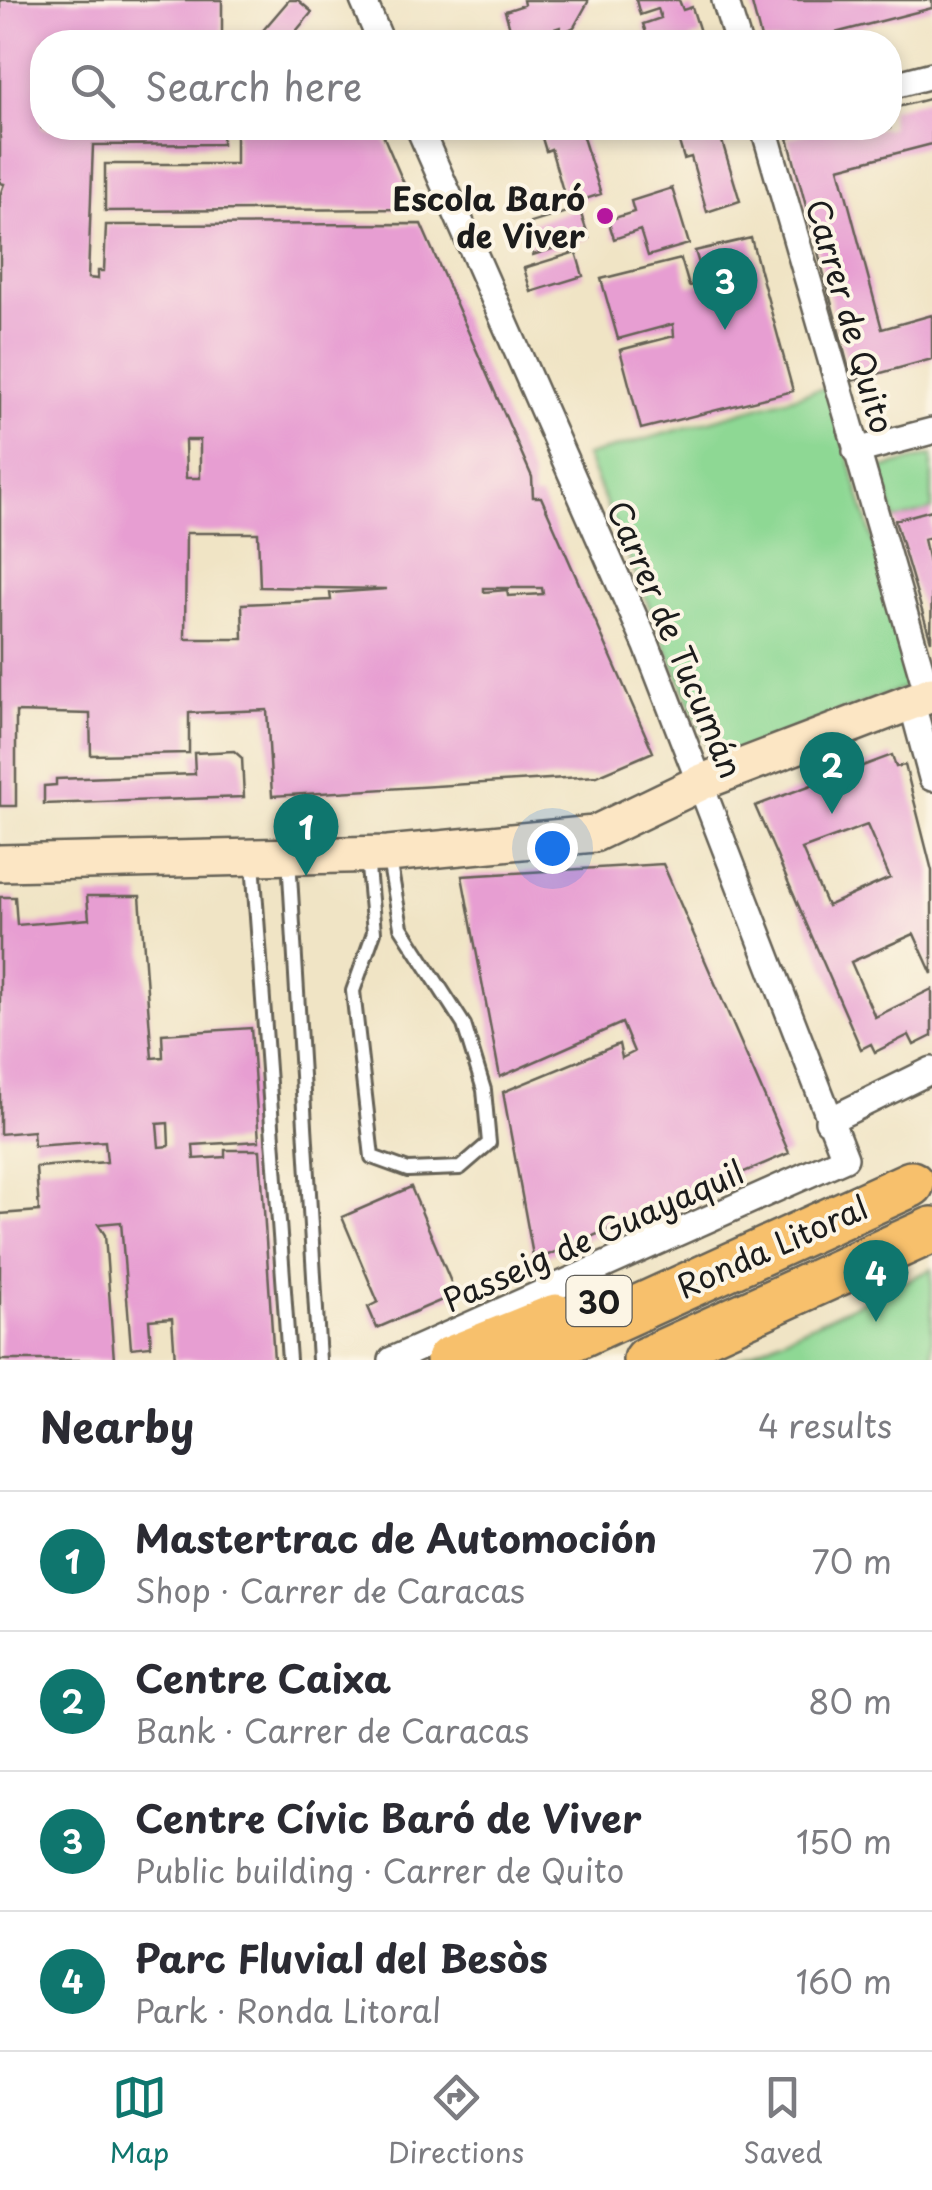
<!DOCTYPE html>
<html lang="en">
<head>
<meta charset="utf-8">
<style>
  body { margin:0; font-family:"Playpen Sans",sans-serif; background:#f2f2f3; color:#2b2b33 }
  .you { position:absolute; left:552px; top:848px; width:35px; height:35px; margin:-25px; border:8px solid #fff; border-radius:50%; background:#1a73e8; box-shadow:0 0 0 15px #1a73e833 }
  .badge { display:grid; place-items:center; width:65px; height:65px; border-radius:50%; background:#0f766e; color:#fff; font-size:32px; font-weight:700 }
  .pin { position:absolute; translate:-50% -82px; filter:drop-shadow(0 2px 5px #0008) }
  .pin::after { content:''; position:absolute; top:52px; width:35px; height:30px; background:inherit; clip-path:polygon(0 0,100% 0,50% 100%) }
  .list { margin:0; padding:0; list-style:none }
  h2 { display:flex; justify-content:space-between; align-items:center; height:130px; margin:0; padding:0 40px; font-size:42px }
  h2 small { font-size:32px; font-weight:400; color:#7c7c81 }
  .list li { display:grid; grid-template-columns:65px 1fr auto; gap:30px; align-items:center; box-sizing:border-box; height:140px; padding:0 40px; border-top:2px solid #e1e1e2 }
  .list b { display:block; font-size:38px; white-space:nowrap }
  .list p { margin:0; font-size:32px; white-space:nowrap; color:#7c7c81 }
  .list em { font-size:32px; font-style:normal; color:#7c7c81 }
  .icon { flex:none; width:55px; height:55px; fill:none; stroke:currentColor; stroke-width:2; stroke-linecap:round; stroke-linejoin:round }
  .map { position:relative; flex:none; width:932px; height:1360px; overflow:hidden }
  .search { position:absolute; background:#fff; box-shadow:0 5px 15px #0003; left:30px; right:30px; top:30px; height:110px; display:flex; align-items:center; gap:25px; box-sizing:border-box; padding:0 35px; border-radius:40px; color:#7c7c81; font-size:38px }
  .sheet { height:690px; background:#fff }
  nav { display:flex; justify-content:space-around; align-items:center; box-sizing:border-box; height:140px; border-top:2px solid #e1e1e2; background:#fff; font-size:28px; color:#7c7c81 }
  nav a { display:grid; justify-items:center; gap:5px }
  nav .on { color:#0f766e }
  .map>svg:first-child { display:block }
  .green { fill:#8ed894; stroke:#557a58; stroke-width:2.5 }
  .building { fill:#e79ed2; fill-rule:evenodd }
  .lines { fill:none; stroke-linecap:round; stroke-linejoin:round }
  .lane-casing { stroke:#666257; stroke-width:18 }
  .street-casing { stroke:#666257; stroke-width:30 }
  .secondary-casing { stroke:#666257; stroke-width:40 }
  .highway-casing { stroke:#666257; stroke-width:50 }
  .lane { stroke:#fff; stroke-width:12 }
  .street { stroke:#fff; stroke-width:25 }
  .secondary { stroke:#fce6c4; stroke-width:35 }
  .highway { stroke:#f7c06c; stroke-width:45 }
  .poi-dot { fill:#b5179e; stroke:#fcf5e5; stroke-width:4 }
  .labels { text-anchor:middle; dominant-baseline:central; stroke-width:8; stroke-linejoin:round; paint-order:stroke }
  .shield { fill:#fcf5e5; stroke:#5f5d58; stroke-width:2.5 }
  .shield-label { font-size:30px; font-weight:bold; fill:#1c1c1c }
  .poi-label { font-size:32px; font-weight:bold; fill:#1c1c1c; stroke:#fcf5e5; text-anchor:end }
  .street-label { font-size:32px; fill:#1c1c1c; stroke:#fcf5e5 }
</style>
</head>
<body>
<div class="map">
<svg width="932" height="1360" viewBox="0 0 932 1360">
  <rect width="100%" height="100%" fill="#fcf5e5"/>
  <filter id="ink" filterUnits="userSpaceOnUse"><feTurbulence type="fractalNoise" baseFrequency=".01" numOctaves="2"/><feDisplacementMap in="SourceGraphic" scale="20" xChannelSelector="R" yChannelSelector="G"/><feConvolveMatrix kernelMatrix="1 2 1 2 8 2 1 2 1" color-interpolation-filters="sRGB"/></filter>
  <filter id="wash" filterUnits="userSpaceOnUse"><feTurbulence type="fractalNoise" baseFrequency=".0048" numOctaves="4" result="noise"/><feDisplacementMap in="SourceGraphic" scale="40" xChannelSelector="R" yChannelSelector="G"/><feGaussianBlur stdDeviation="2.25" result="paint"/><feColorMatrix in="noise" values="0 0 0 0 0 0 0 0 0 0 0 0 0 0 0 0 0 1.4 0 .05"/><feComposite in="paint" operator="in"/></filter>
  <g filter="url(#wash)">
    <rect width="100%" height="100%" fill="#f0e4c5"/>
    <path class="green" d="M828 387 913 680 904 688 720 758 710 752 586 456Z
      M932 455V510L895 520 880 469Z
      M932 1269V1360H736Z"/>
    <g id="blocks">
      <path class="building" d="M0 0H222V42H42V128H222V144L93 145 88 278 98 279V271H104L106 225 421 224 532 477 533 497H541L653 752 597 776 272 796 267 710 189 713V753L91 755 90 714 16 712V806H0V195L4 184 0 183ZM185 440H200V478H186ZM186 533H258L260 587 387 589 330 593 331 600 242 604 243 639H185ZM484 588H542L543 594 508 596 507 590 484 592Z
        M289 0H298L312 12 287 42H253Z
        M523 0H588V2L574 27 562 33 560 27 551 30 555 42H514L505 11 524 5Z
        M636 0H679L683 10 692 7 701 35 690 39 691 42H649L643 24 661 18 658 9 640 15Z
        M751 0H932V8L800 42H762Z
        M932 98V144L839 168 882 329 932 315V359L852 381 788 138 826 128H890V109Z
        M236 128H380L415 209 105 211V164H236Z
        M539 128H580L601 194 567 205 551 149 546 151Z
        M675 128H718L740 201 707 212 691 157 684 159Z
        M672 188 689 244 648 256 640 230 614 239 608 220 634 212 631 201Z
        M579 208 589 238 533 255 524 225Z
        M751 238 793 391 641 429 620 350 674 336 673 324 618 339 601 279 681 259 689 286 705 283 695 251Z
        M576 252 583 276 531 292 524 268Z
        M932 510V537L924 539 932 576 931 641 895 520Z
        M234 751 242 758 244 797 44 804V786L56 785V779L195 774 194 753Z
        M892 755 896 767 905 765 932 871V974L914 934 851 962 875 1017 932 989V1036L914 1045 909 1035 875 1052 871 1044 861 1049 755 806ZM867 825 890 878 827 906 802 849Z
        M663 864 789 1153 534 1261 503 1092 619 1044 622 1058 634 1052 622 1023 500 1077 462 876Z
        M87 896H140L152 1058 163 1057 162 1034 251 1028 259 1141 193 1145 194 1159 225 1157V1150H260L274 1360H175L172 1318 149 1320 151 1346 131 1348 121 1222 98 1224 105 1235 114 1360H0V1214L39 1211 36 1167 107 1162 105 1141 34 1146 33 1131 0 1134V897H15L17 925 89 919ZM168 1123 169 1146 159 1147 157 1124Z
        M411 1187 456 1294 377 1328 368 1307 378 1302 342 1217Z"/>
    </g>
  </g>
  <g filter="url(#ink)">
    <use href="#blocks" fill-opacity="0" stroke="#666257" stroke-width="2.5"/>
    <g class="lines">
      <g class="lane-casing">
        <path id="lane" d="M367 857 374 932 353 991 372 1157 408 1170 460 1168 489 1143 484 1090 464 1025 401 927 388 854
          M289 858 319 1360
          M253 862 289 1360"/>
      </g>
      <g class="street-casing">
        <path id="street" d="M363 0 381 42
          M725 0 738 42
          M890 86 932 75
          M764 128 928 695
          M856 451 932 431
          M911 700 932 778
          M828 1121 932 1070
          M392 1360 845 1158 647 646 419 128"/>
      </g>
      <g class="secondary-casing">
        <path id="secondary" d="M0 863 388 854 594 834 702 782 932 694"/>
      </g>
      <g class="highway-casing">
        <path id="highway" d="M449 1360 556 1317
          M524 1360 911 1184
          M646 1360 932 1230"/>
      </g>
      <use href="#lane" class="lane"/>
      <use href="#street" class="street"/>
      <use href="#secondary" class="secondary"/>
      <use href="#highway" class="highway"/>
    </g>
  </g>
  <circle class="poi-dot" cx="605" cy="216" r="10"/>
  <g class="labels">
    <rect class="shield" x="566.5" y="1276" width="65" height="50" rx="8"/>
    <g class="shield-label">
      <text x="599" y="1301">30</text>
    </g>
    <g class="poi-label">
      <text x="585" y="198">Escola Baró<tspan x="585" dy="37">de Viver</tspan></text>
    </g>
    <g class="street-label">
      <text transform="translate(851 316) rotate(74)">Carrer de Quito</text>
      <text transform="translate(676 639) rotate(67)">Carrer de Tucumán</text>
      <text transform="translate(593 1235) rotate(-24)">Passeig de Guayaquil</text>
      <text transform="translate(772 1246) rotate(-24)">Ronda Litoral</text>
    </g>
  </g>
</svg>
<div class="you"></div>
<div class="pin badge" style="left:306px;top:876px">1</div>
<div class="pin badge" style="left:832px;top:814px">2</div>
<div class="pin badge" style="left:725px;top:330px">3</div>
<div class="pin badge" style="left:876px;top:1322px">4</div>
<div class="search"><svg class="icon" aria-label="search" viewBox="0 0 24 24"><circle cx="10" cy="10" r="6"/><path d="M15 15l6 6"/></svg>Search here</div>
</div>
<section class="sheet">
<h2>Nearby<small>4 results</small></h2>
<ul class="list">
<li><span class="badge">1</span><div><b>Mastertrac de Automoción</b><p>Shop · Carrer de Caracas</p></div><em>70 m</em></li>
<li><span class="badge">2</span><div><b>Centre Caixa</b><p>Bank · Carrer de Caracas</p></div><em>80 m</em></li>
<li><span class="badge">3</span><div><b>Centre Cívic Baró de Viver</b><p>Public building · Carrer de Quito</p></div><em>150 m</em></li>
<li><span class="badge">4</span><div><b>Parc Fluvial del Besòs</b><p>Park · Ronda Litoral</p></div><em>160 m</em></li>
</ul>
</section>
<nav>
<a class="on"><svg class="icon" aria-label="map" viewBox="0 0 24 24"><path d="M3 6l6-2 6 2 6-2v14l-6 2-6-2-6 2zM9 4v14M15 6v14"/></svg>Map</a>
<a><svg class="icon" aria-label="directions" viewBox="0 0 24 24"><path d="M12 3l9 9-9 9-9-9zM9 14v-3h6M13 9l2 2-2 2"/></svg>Directions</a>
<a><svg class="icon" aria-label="saved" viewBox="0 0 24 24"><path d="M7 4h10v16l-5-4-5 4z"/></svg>Saved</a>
</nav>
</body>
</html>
